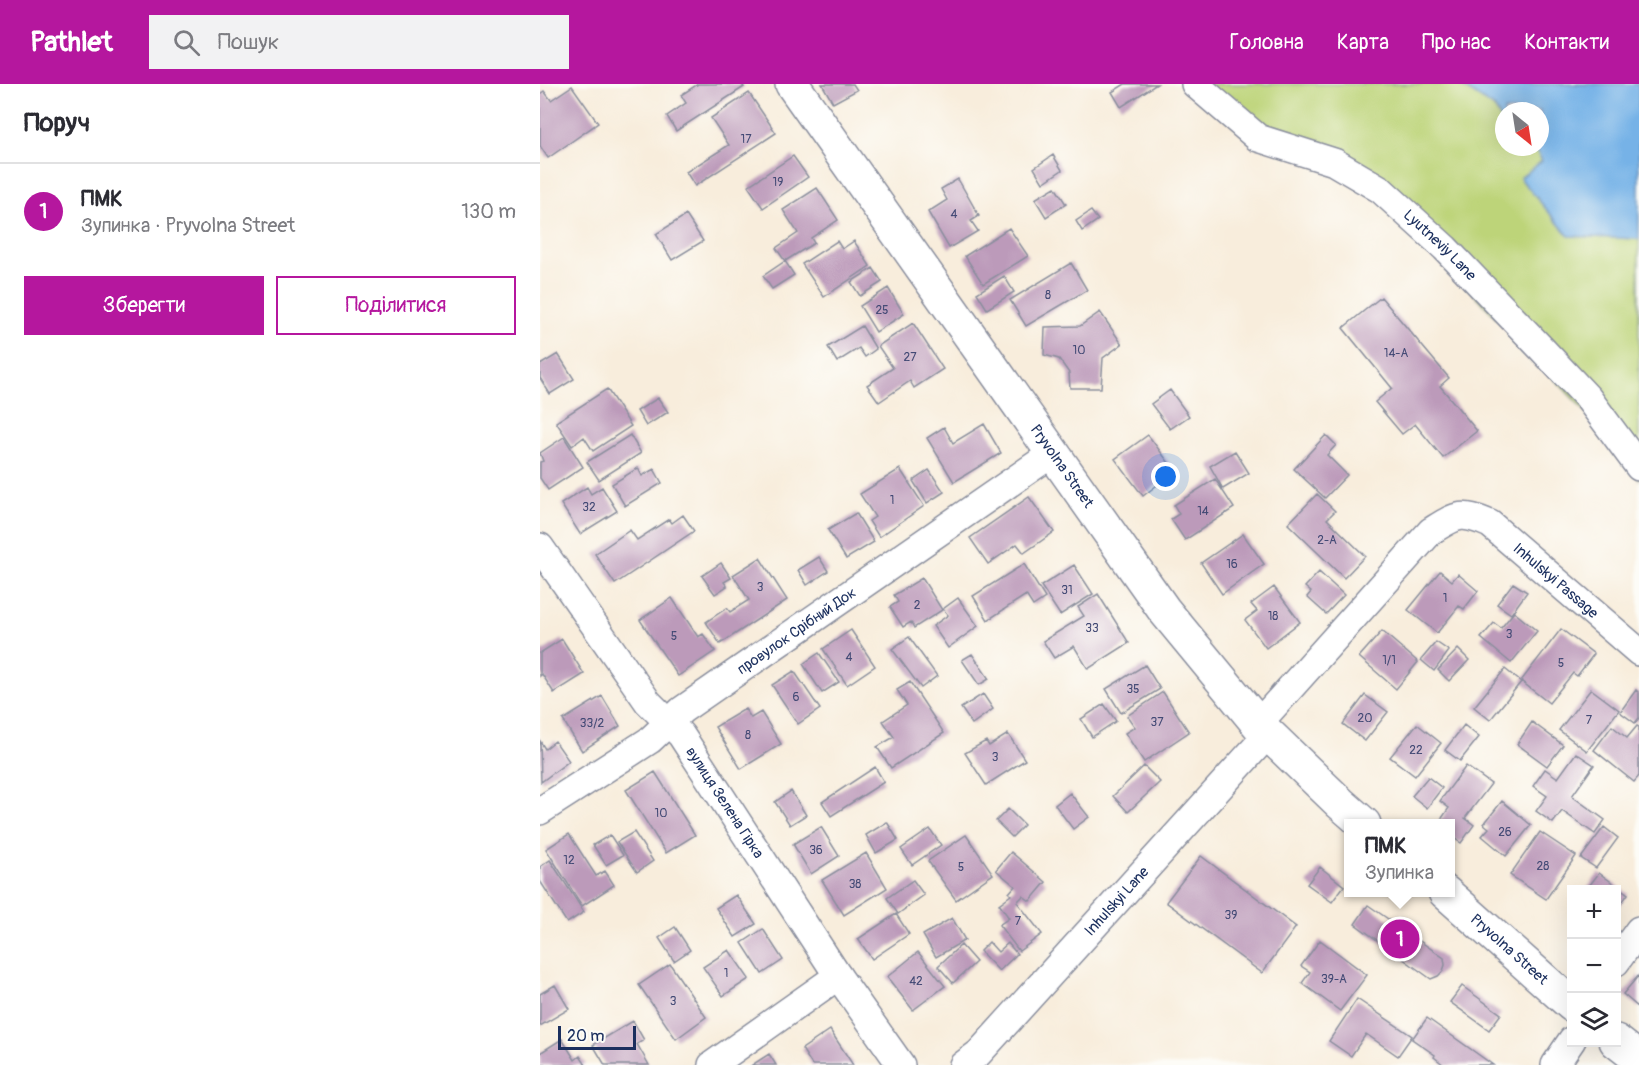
<!DOCTYPE html>
<html lang="uk">
<head>
<meta charset="utf-8">
<style>
  body { margin:0; font-family:Pangolin,sans-serif; background:#f2f2f3; color:#2b2b33 }
  .controls { position:absolute; right:18px; bottom:18px; display:grid; overflow:hidden; border-radius:0px; box-shadow:0 6px 24px #0002 }
  .controls button { width:54px; height:54px; display:grid; place-items:center; padding:0; border:0; border-bottom:2px solid #e1e1e2; background:#fff; color:#2b2b33; font:30px sans-serif }
  .compass { position:absolute; left:955px; top:18px; width:54px; height:54px; border-radius:50%; background:#fff; box-shadow:0 6px 24px #0002; rotate:150deg }
  .scale { position:absolute; left:18px; bottom:15px; width:78px; box-sizing:border-box; padding-left:6px; border:3px solid #1b2f5e; border-top:0; font-size:16px; line-height:21px; white-space:nowrap; color:#1b2f5e; -webkit-text-stroke:4px #fdfcf7; paint-order:stroke }
  .you { position:absolute; left:626px; top:393px; width:21px; height:21px; margin:-15px; border:4px solid #fff; border-radius:50%; background:#1a73e8; box-shadow:0 0 0 9px #1a73e833 }
  .badge { display:grid; place-items:center; width:39px; height:39px; border-radius:50%; background:#b5179e; color:#fff; font-size:20px; font-weight:700 }
  .pin { position:absolute; translate:-50% -50%; border:3px solid #fff; box-shadow:0 2px 6px #0006 }
  .popup { position:absolute; left:804px; top:735px; width:111px; height:78px; box-sizing:border-box; display:grid; place-content:center; border-radius:0px; background:#fff; filter:drop-shadow(0 2px 4px #0005); font-size:20px; white-space:nowrap; color:#7c7c81 }
  .popup b { font-size:22px; color:#2b2b33 }
  .popup::after { content:''; position:absolute; left:50%; top:100%; margin-left:-12px; border:12px solid transparent; border-top-color:#fff }
  .list { margin:0; padding:0; list-style:none }
  h2 { display:flex; justify-content:space-between; align-items:center; height:78px; margin:0; padding:0 24px; font-size:26px }
  h2 small { font-size:20px; font-weight:400; color:#7c7c81 }
  .list li { display:grid; grid-template-columns:39px 1fr auto; gap:18px; align-items:center; box-sizing:border-box; height:96px; padding:0 24px; border-top:2px solid #e1e1e2 }
  .list b { display:block; font-size:22px; white-space:nowrap }
  .list p { margin:0; font-size:20px; white-space:nowrap; color:#7c7c81 }
  .list em { font-size:20px; font-style:normal; color:#7c7c81 }
  .actions { display:flex; gap:12px; padding:18px 24px }
  .actions a { flex:1; padding:14px 0; border:2px solid #b5179e; border-radius:0px; text-align:center; font-size:21px; color:#b5179e }
  .actions .main { background:#b5179e; color:#fff }
  .icon { flex:none; width:33px; height:33px; fill:none; stroke:currentColor; stroke-width:2; stroke-linecap:round; stroke-linejoin:round }
  .map { position:relative; flex:none; width:1099px; height:981px; overflow:hidden }
  header { display:flex; align-items:center; gap:36px; box-sizing:border-box; height:84px; padding:0 30px; background:#b5179e; color:#fff }
  header strong { font-size:28px }
  nav { display:flex; gap:33px; margin-inline-start:auto; font-size:21px }
  .search { width:420px; height:54px; background:#f2f2f3; display:flex; align-items:center; gap:15px; box-sizing:border-box; padding:0 21px; border-radius:0px; color:#7c7c81; font-size:22px }
  main { display:flex }
  aside { flex:1; background:#fff }
  .map>svg:first-child { display:block }
  .green { fill:#bdd479; stroke:#6c826c; stroke-width:1.5 }
  .water { fill:#76b2e7; stroke:#4870a2; stroke-width:1.5 }
  .building { fill:#bc9aba }
  .lines { fill:none; stroke-linecap:round; stroke-linejoin:round }
  .minor-casing { stroke:#8a8e9d; stroke-width:30 }
  .tertiary-casing { stroke:#8a8e9d; stroke-width:36 }
  .minor { stroke:#fff; stroke-width:27 }
  .tertiary { stroke:#fff; stroke-width:33 }
  .labels { text-anchor:middle; dominant-baseline:central; stroke-width:4.5; stroke-linejoin:round; paint-order:stroke }
  .number-label { font-size:12px; fill:#434a75 }
  .street-label { font-size:15px; fill:#1b2f5e; stroke:#fdfcf7 }
</style>
</head>
<body>
<header>
<strong>Pathlet</strong>
<div class="search"><svg class="icon" aria-label="search" viewBox="0 0 24 24"><circle cx="10" cy="10" r="6"/><path d="M15 15l6 6"/></svg>Пошук</div>
<nav><a>Головна</a><a>Карта</a><a>Про нас</a><a>Контакти</a></nav>
</header>
<main>
<aside>
<h2>Поруч<small></small></h2>
<ul class="list">
<li><span class="badge">1</span><div><b>ПМК</b><p>Зупинка · Pryvolna Street</p></div><em>130 m</em></li>
</ul>
<div class="actions"><a class="main">Зберегти</a><a>Поділитися</a></div>
</aside>
<div class="map">
<svg width="1099" height="981" viewBox="0 0 1099 981">
  <rect width="100%" height="100%" fill="#fdfcf7"/>
  <filter id="ink" filterUnits="userSpaceOnUse"><feTurbulence type="fractalNoise" baseFrequency=".0167" numOctaves="2"/><feDisplacementMap in="SourceGraphic" scale="12" xChannelSelector="R" yChannelSelector="G"/><feConvolveMatrix kernelMatrix="1 2 1 2 8 2 1 2 1" color-interpolation-filters="sRGB"/></filter>
  <filter id="wash" filterUnits="userSpaceOnUse"><feTurbulence type="fractalNoise" baseFrequency=".008" numOctaves="4" result="noise"/><feDisplacementMap in="SourceGraphic" scale="24" xChannelSelector="R" yChannelSelector="G"/><feGaussianBlur stdDeviation="1.35" result="paint"/><feColorMatrix in="noise" values="0 0 0 0 0 0 0 0 0 0 0 0 0 0 0 0 0 1.4 0 .05"/><feComposite in="paint" operator="in"/></filter>
  <g filter="url(#wash)">
    <rect width="100%" height="100%" fill="#f8eddc"/>
    <path class="green" d="M646 0H918C951 21 964 21 964 63H995L1002 77 980 94 1029 152 1099 155V395L1066 349 843 114Z"/>
    <path class="water" d="M918 0H1099V155L1029 152 980 94 1002 77 995 63H1000V27H964V41L955 24Z"/>
    <g id="blocks">
      <path class="building" d="M158 0H201L204 3 136 47 127 32 146 19 141 11Z
        M282 0H313L317 6 293 19Z
        M585 0H617L581 23 572 8Z
        M32 2 58 39 8 74 0 62V10L4 7 11 16Z
        M209 9 236 49 155 102 146 88 189 61 171 34Z
        M513 71 522 86 503 99 494 84Z
        M253 72 268 93 223 124 208 102Z
        M418 95 439 132 431 137 438 147 409 164 388 128 407 116 401 105Z
        M515 103 526 120 506 133 495 115Z
        M277 104 298 136 271 154 274 159 245 177 254 191 232 205 223 192 245 177 236 164 258 149 243 126Z
        M551 127 558 136 542 147 536 137Z
        M146 131 163 157 132 176 116 150Z
        M469 144 488 172 443 200 425 172Z
        M297 157 302 165 314 157 330 182 284 213 262 180Z
        M531 179 547 206 486 242 470 216Z
        M333 184 342 198 320 212 311 198Z
        M464 192 474 208 447 225 437 209Z
        M348 204 364 230 336 248 320 222Z
        M841 213 909 294 900 302 937 347 903 374 875 340 862 350 835 318 852 304 803 244Z
        M560 228 582 260 563 274 561 304H530L529 289 519 275 504 271 505 243 540 242Z
        M373 239 403 285 374 304 370 297 339 318 327 301 353 284 338 262Z
        M322 242 336 265 325 273 319 264 297 278 288 263Z
        M18 270 34 295 10 310 0 294V281Z
        M67 305 91 342 53 367 44 353 32 362 16 338Z
        M630 306 649 332 630 345 611 320Z
        M118 314 128 328 106 342 97 327Z
        M444 340 461 369 414 398 387 354 404 343 413 359Z
        M90 351 101 369 59 396 47 378Z
        M608 351 635 387 603 412 575 375Z
        M786 351 796 361 787 371 807 391 785 414 754 385Z
        M24 353 43 383 8 406 0 394V378L3 377 0 369Z
        M695 367 709 389 683 405 670 382Z
        M98 384 102 392 114 385 122 399 85 422 72 400Z
        M360 385 384 422 339 453 329 437 335 433 320 410Z
        M389 386 404 408 387 419 373 397Z
        M675 395 694 424 645 456 631 435 639 430 634 421Z
        M47 403 51 410 62 403 77 427 40 450 21 420Z
        M777 410 795 427 787 435 825 472 804 494 748 440Z
        M489 413 514 448 484 469 477 460 448 480 430 454Z
        M316 429 334 458 306 475 288 446Z
        M143 431 154 447 75 500 55 470 90 446 97 456 129 435 132 439Z
        M703 450 724 480 682 510 661 479Z
        M279 473 288 487 267 501 258 486Z
        M220 474 247 516 180 560 166 538 187 524 190 528 209 516 193 491Z
        M181 479 191 494 184 498 187 502 175 510 162 492Z
        M484 480 505 514 493 522 486 511 448 536 433 512Z
        M534 481 553 510 520 531 501 502Z
        M900 487 912 497 918 490 938 507 924 525 919 522 897 549 868 526Z
        M779 488 804 511 786 530 767 513 771 508 765 503Z
        M382 494 402 526 374 544 371 538 363 543 350 523 358 518 354 511Z
        M973 499 987 508 971 530 957 520Z
        M734 503 760 538 726 564 705 536 717 527 711 520Z
        M558 510 589 559 548 585 534 562 514 574 503 557 544 532 538 523Z
        M132 514 158 553 163 550 175 567 138 592 100 536Z
        M418 514 438 542 408 564 393 542 408 531 403 525Z
        M974 528 997 547 971 579 941 554 954 539 961 544Z
        M1021 545 1054 570 1037 592 1033 589 1009 619 981 597Z
        M311 546 335 582 307 601 283 565Z
        M842 547 878 578 856 605 819 573Z
        M369 553 397 592 381 604 352 565Z
        M22 555 44 590 14 609 2 590 0 592V569Z
        M896 558 909 567 894 587 881 576Z
        M918 565 929 576 909 597 898 586Z
        M279 569 299 598 282 609 263 580Z
        M432 570 449 595 439 601 422 576Z
        M605 581 620 605 581 629 566 605Z
        M965 585 981 598 950 636 934 623Z
        M254 587 280 625 258 640 232 601Z
        M370 598 404 649 351 684 337 663 354 653 343 637 367 621 357 606Z
        M1051 605 1079 626 1047 667 1019 646Z
        M1096 606 1099 609V634L1095 639 1080 628Z
        M623 608 649 648 604 678 585 649 595 643 587 632Z
        M443 610 453 625 432 640 421 624Z
        M825 611 848 628 825 657 803 640Z
        M62 612 80 642 42 667 23 636Z
        M564 620 576 637 552 653 541 635Z
        M205 625 211 634 221 628 241 660 201 685 175 643Z
        M992 638 1023 661 1007 682 977 660Z
        M877 640 901 659 875 692 850 673Z
        M924 641 939 653 920 677 905 666Z
        M1072 642 1087 654 1097 642 1099 643V692L1094 698 1054 666Z
        M468 650 485 676 446 701 425 669 446 657 449 662Z
        M0 657 5 665 15 657 29 677 1 698Z
        M1036 669 1054 681 1032 712 1065 736 1055 750 1022 727 1013 739 996 727 1007 712 993 702 1005 685 1018 694Z
        M604 682 620 698 588 728 573 712Z
        M926 682 951 700 925 734 934 741 921 759 911 752V740H898L909 724 900 717Z
        M335 683 344 698 291 732 282 718Z
        M115 688 155 751 126 769 86 706Z
        M888 693 902 704 887 724 872 712Z
        M251 707 266 731 250 741 235 718Z
        M530 709 549 733 533 745 515 721Z
        M962 717 991 741 966 772 942 752 949 744 944 740Z
        M468 725 484 741 472 753 456 737Z
        M347 738 358 756 336 769 326 751Z
        M281 743 299 772 271 790 253 760Z
        M1064 743 1078 754 1056 784 1041 774Z
        M390 745 401 761 372 781 361 765Z
        M94 748 113 777 97 788 77 758Z
        M1000 748 1036 772 1006 815 970 791Z
        M29 750 56 792 65 787 74 801 42 822 6 765Z
        M70 751 83 771 66 781 53 761Z
        M426 751 453 790 416 816 388 777Z
        M471 768 506 798 490 817 483 812 477 818 502 850 479 867 459 841 469 834 459 820 471 811 469 809 475 802 456 786Z
        M326 769 347 804 304 831 282 796Z
        M661 772 756 843 722 889 626 818Z
        M10 776 44 828 27 839 0 797V783Z
        M780 783 804 802 792 818 767 800Z
        M1059 789 1088 810 1076 827V806H1046Z
        M373 796 384 811 358 830 347 814Z
        M196 811 216 840 195 853 176 824Z
        M828 821 904 874 905 881 903 887 898 892 891 895 815 840Z
        M356 830 369 850 332 875 318 855Z
        M412 834 425 856 396 873 383 851Z
        M135 843 150 866 134 877 119 854Z
        M223 845 243 876 222 890 202 859Z
        M780 856 827 891 800 927 762 899 770 888 761 882Z
        M449 858 458 868 468 859 477 870 459 887 440 867Z
        M421 861 436 878 413 899 398 882Z
        M189 866 209 895 183 912 163 883Z
        M378 868 405 902 373 926 347 893Z
        M130 880 166 933 136 955 99 901Z
        M1099 891V924L1083 910Z
        M15 901 29 925 0 942V910Z
        M922 902 961 930 949 946 910 918Z
        M817 915 872 952 858 972 826 950 811 972 789 957Z
        M887 934 953 981H904L894 973 895 971 872 955Z
        M93 937 104 956 97 960 109 981H65L53 961Z
        M290 946 313 981H272L262 965Z
        M22 955 35 976 40 972 46 981H0V969Z
        M229 970 236 981H212Z"/>
    </g>
  </g>
  <g filter="url(#ink)">
    <use href="#blocks" fill-opacity="0" stroke="#8a8e9d" stroke-width="1.5"/>
    <g class="lines">
      <g class="minor-casing">
        <g id="minor">
          <path id="s1" d="M655 0 718 54 794 78 840 105 905 164 1001 264 1048 314 1099 383"/>
          <path id="s2" d="M0 463 108 618 141 651 298 892 361 981"/>
          <path id="s3" d="M718 640 891 447C917 431 920 427 950 440L1099 568"/>
          <path id="s4" d="M0 727 110 656 142 626 513 369"/>
          <path d="M1076 878 1099 846"/>
          <path d="M172 981 298 892"/>
          <path id="s5" d="M423 981 439 969 728 650"/>
          <path d="M1015 981 1032 956"/>
        </g>
      </g>
      <g class="tertiary-casing">
        <g id="tertiary">
          <path id="s6" d="M252 0 624 526 718 640 800 719 824 740"/>
          <path id="s7" d="M905 808 1032 921"/>
          <path d="M1076 957 1099 975"/>
        </g>
      </g>
      <use href="#minor" class="minor"/>
      <use href="#tertiary" class="tertiary"/>
    </g>
  </g>
  <g class="labels">
    <g class="number-label">
      <text x="206" y="55">17</text>
      <text x="238" y="98">19</text>
      <text x="414" y="130">4</text>
      <text x="508" y="211">8</text>
      <text x="342" y="226">25</text>
      <text x="539" y="266">10</text>
      <text x="856" y="269">14-А</text>
      <text x="370" y="273">27</text>
      <text x="352" y="416">1</text>
      <text x="49" y="423">32</text>
      <text x="663" y="427">14</text>
      <text x="787" y="456">2-А</text>
      <text x="692" y="480">16</text>
      <text x="220" y="503">3</text>
      <text x="527" y="506">31</text>
      <text x="905" y="514">1</text>
      <text x="377" y="521">2</text>
      <text x="733" y="532">18</text>
      <text x="552" y="544">33</text>
      <text x="969" y="550">3</text>
      <text x="134" y="552">5</text>
      <text x="309" y="573">4</text>
      <text x="849" y="576">1/1</text>
      <text x="1021" y="579">5</text>
      <text x="593" y="605">35</text>
      <text x="256" y="613">6</text>
      <text x="825" y="634">20</text>
      <text x="1049" y="636">7</text>
      <text x="617" y="638">37</text>
      <text x="52" y="639">33/2</text>
      <text x="208" y="651">8</text>
      <text x="876" y="666">22</text>
      <text x="455" y="673">3</text>
      <text x="121" y="729">10</text>
      <text x="965" y="748">26</text>
      <text x="276" y="766">36</text>
      <text x="29" y="776">12</text>
      <text x="1003" y="782">28</text>
      <text x="421" y="783">5</text>
      <text x="315" y="800">38</text>
      <text x="691" y="831">39</text>
      <text x="478" y="837">7</text>
      <text x="186" y="889">1</text>
      <text x="794" y="895">39-А</text>
      <text x="376" y="897">42</text>
      <text x="133" y="917">3</text>
    </g>
    <g class="street-label">
      <text stroke="none"><textPath href="#s1" startOffset="298">Lyutneviy Lane</textPath></text>
      <text stroke="none"><textPath href="#s6" startOffset="468">Pryvolna Street</textPath></text>
      <text stroke="none"><textPath href="#s3" startOffset="410">Inhulskyi Passage</textPath></text>
      <text stroke="none"><textPath href="#s4" startOffset="314">провулок Срібний Док</textPath></text>
      <text stroke="none"><textPath href="#s2" startOffset="316">вулиця Зелена Гірка</textPath></text>
      <text stroke="none"><textPath href="#s5" startOffset="225">Inhulskyi Lane</textPath></text>
      <text stroke="none"><textPath href="#s7" startOffset="86">Pryvolna Street</textPath></text>
    </g>
  </g>
</svg>
<div class="controls">
<button>+</button>
<button>−</button>
<button><svg class="icon" aria-label="layers" viewBox="0 0 24 24"><path d="M12 4l9 5-9 5-9-5zM3 14l9 5 9-5"/></svg></button>
</div>
<svg class="compass" viewBox="-18 -18 36 36"><path d="M0-13l5 13h-10z" fill="#e53935"/><path d="M0 13l5-13h-10z" fill="#7c7c81"/></svg>
<div class="scale">20 m</div>
<div class="you"></div>
<div class="pin badge" style="left:860px;top:855px">1</div>
<div class="popup"><b>ПМК</b>Зупинка</div>
</div>
</main>
</body>
</html>
